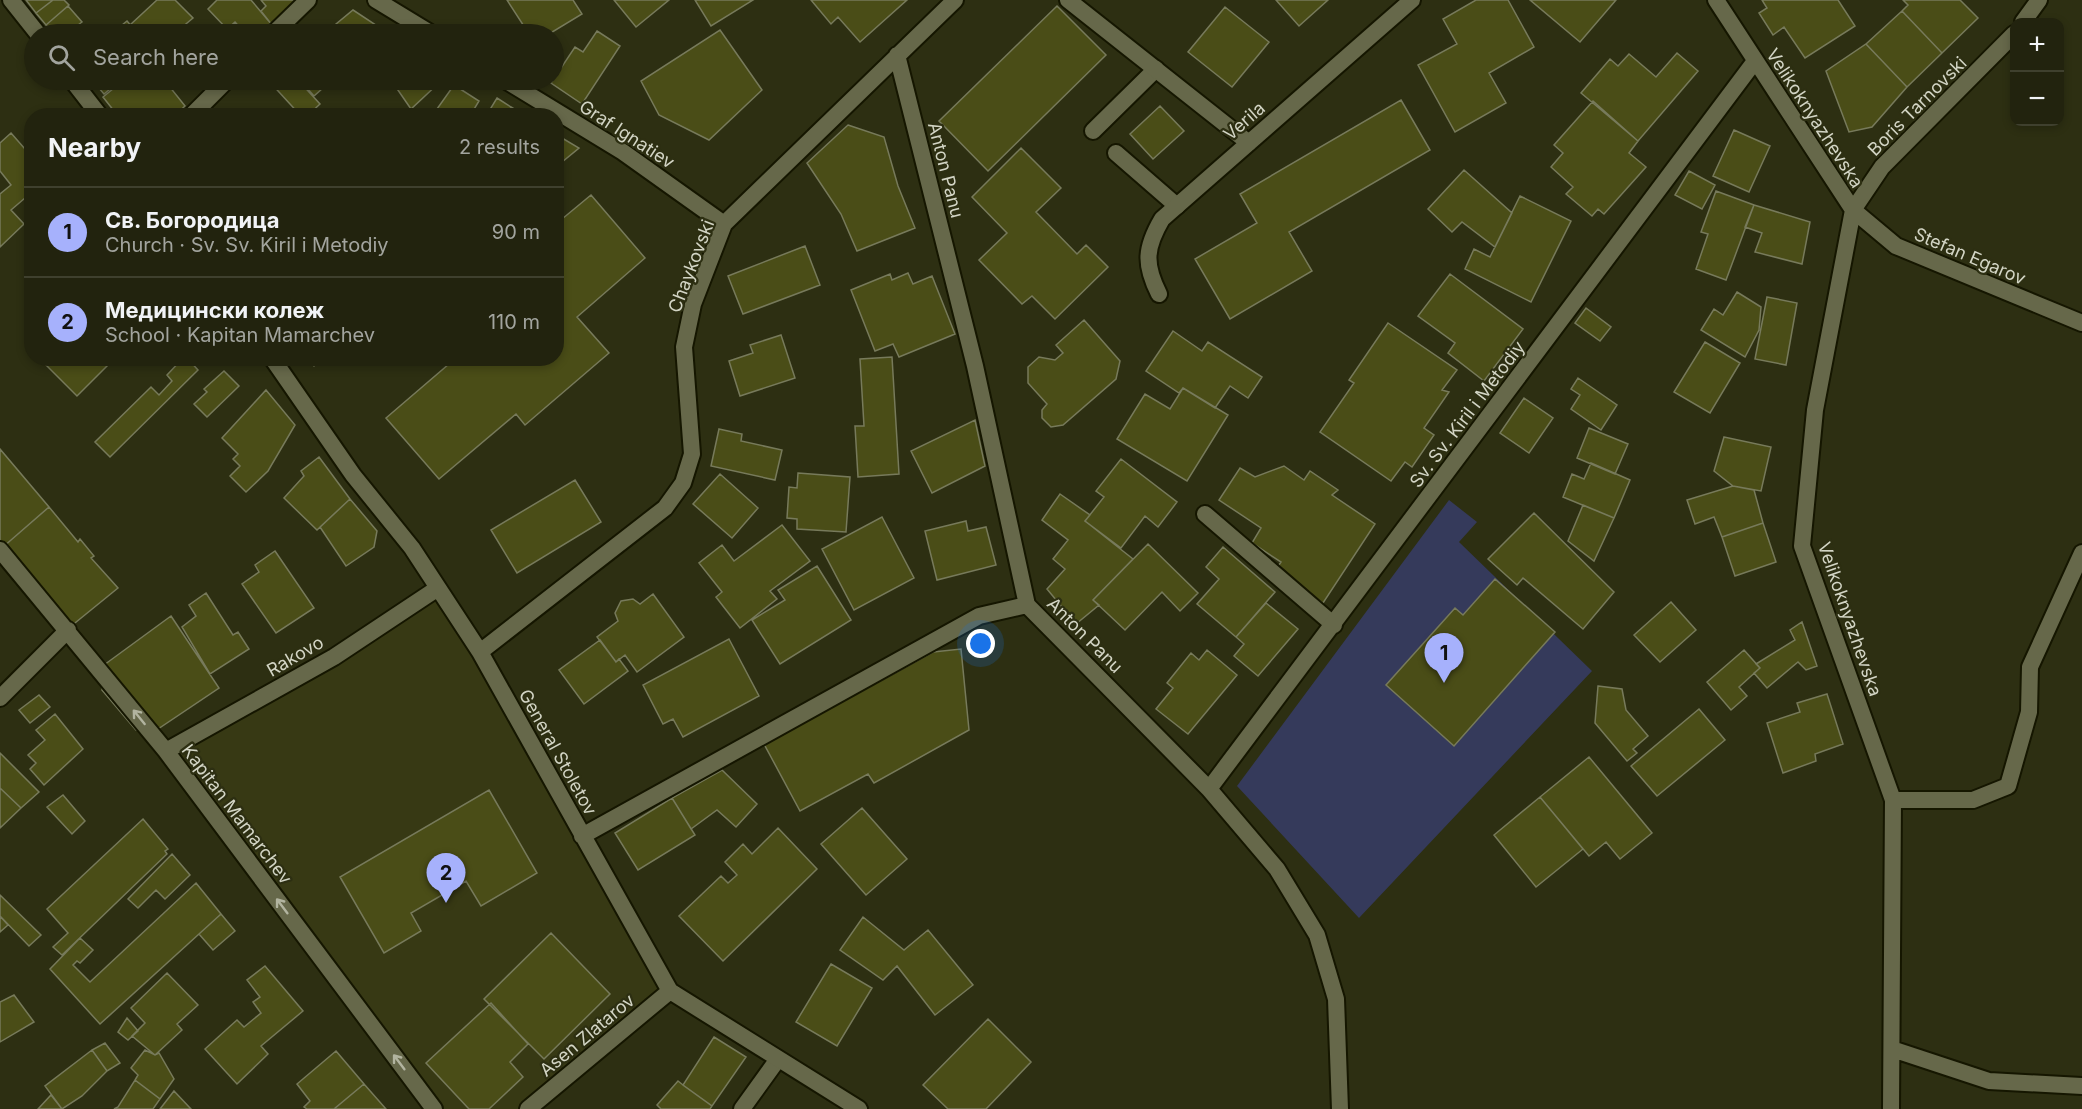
<!DOCTYPE html>
<html lang="en">
<head>
<meta charset="utf-8">
<style>
  body { margin:0; font-family:Inter,sans-serif; background:#2a2b17; color:#f1f3f6 }
  .controls { position:absolute; right:18px; top:18px; display:grid; overflow:hidden; border-radius:12px; box-shadow:0 3px 9px #0003 }
  .controls button { width:54px; height:54px; display:grid; place-items:center; padding:0; border:0; border-bottom:2px solid #3f402e; background:#22230e; color:#f1f3f6; font:30px sans-serif }
  .you { position:absolute; left:981px; top:644px; width:21px; height:21px; margin:-15px; border:4px solid #fff; border-radius:50%; background:#1a73e8; box-shadow:0 0 0 9px #1a73e833 }
  .badge { display:grid; place-items:center; width:39px; height:39px; border-radius:50%; background:#a6b1fc; color:#111; font-size:20px; font-weight:700 }
  .pin { position:absolute; translate:-50% -50px; filter:drop-shadow(0 2px 3px #0008) }
  .pin::after { content:''; position:absolute; top:32px; width:21px; height:18px; background:inherit; clip-path:polygon(0 0,100% 0,50% 100%) }
  .list { margin:0; padding:0; list-style:none }
  h2 { display:flex; justify-content:space-between; align-items:center; height:78px; margin:0; padding:0 24px; font-size:26px }
  h2 small { font-size:20px; font-weight:400; color:#a2a49e }
  .list li { display:grid; grid-template-columns:39px 1fr auto; gap:18px; align-items:center; box-sizing:border-box; height:90px; padding:0 24px; border-top:2px solid #3f402e }
  .list b { display:block; font-size:22px; white-space:nowrap }
  .list p { margin:0; font-size:20px; white-space:nowrap; color:#a2a49e }
  .list em { font-size:20px; font-style:normal; color:#a2a49e }
  .icon { flex:none; width:33px; height:33px; fill:none; stroke:currentColor; stroke-width:2; stroke-linecap:round; stroke-linejoin:round }
  .map { position:relative; flex:none; width:2082px; height:1109px; overflow:hidden }
  .search { position:absolute; background:#22230e; box-shadow:0 3px 9px #0003; left:24px; top:24px; width:540px; height:66px; display:flex; align-items:center; gap:15px; box-sizing:border-box; padding:0 21px; border-radius:33px; color:#a2a49e; font-size:22px }
  .panel { position:absolute; background:#22230e; box-shadow:0 3px 9px #0003; left:24px; top:108px; width:540px; height:258px; border-radius:24px }
  .map>svg:first-child { display:block }
  .built { fill:#373914 }
  .green { fill:#353a5b }
  .building { fill:#4a4d17; stroke:#777a5b; stroke-width:1.5 }
  .lines { fill:none; stroke-linecap:round; stroke-linejoin:round }
  .service-casing { stroke:#151600; stroke-width:20 }
  .minor-casing { stroke:#151600; stroke-width:20 }
  .service { stroke:#66684a; stroke-width:16 }
  .minor { stroke:#66684a; stroke-width:16 }
  .oneway { stroke:#b2b4a0 }
  .labels { text-anchor:middle; dominant-baseline:central; stroke-width:4.5; stroke-linejoin:round; paint-order:stroke }
  .street-label { font-size:18px; fill:#d3d5c5; stroke:#2d2f12 }
</style>
</head>
<body>
<div class="map">
<svg width="2082" height="1109" viewBox="0 0 2082 1109">
  <rect width="100%" height="100%" fill="#2d2f12"/>
  <path class="built" d="M438 588 670 991 528 1109H434L166 751Z"/>
  <path class="green" d="M1449 500 1477 522 1459 542 1592 671 1359 918 1237 786Z"/>
  <path class="building" d="M26 0H53L36 13Z
    M53 0H64L69 5 46 25 36 13Z
    M157 0H175L193 18 174 34H138L130 25Z
    M217 0H251L272 25 261 34H246L235 22 227 29 208 9Z
    M261 0H301L272 25 261 11 266 6Z
    M507 0H573L582 14 549 34H529Z
    M614 0H669L636 27Z
    M695 0H753L711 26Z
    M811 0H907L860 42 838 17 831 24Z
    M1276 0H1328L1299 26Z
    M1476 0H1508L1534 47 1489 73 1506 103 1455 132 1418 65 1457 44 1443 19Z
    M1530 0H1616L1580 42Z
    M1762 0H1838L1855 26 1805 58 1784 27 1773 35 1759 13 1767 8Z
    M1903 0H1960L1978 18 1942 53 1902 11 1908 5Z
    M68 6 82 22 66 34H53L46 25Z
    M1057 6 1106 55 988 171 939 121Z
    M1225 7 1269 42 1232 87 1188 52Z
    M353 10 385 31 382 34H324Z
    M1902 11 1942 53 1907 87 1866 44Z
    M127 21 138 34H111Z
    M235 22 246 34H221L227 29Z
    M720 30 762 90 709 140 659 115 641 81Z
    M597 31 620 46 582 104 551 83 575 47 583 52Z
    M1866 44 1907 87 1872 127 1849 132 1826 71Z
    M1677 53 1698 71 1638 141 1581 93 1610 59 1618 66 1629 54 1656 77Z
    M92 80H121L104 94Z
    M124 80H177L169 86 185 106 174 116H118L103 97Z
    M268 80H298L320 104 307 116H301Z
    M300 80H332L314 96Z
    M391 80H441V81L411 109Z
    M454 85 479 101 470 116H432Z
    M497 98 511 107 507 116H486Z
    M1401 100 1430 150 1289 232 1312 271 1230 319 1195 259 1257 223 1240 194Z
    M1593 101 1638 141 1629 153 1646 167 1604 214 1598 209 1592 216 1566 194 1573 187 1551 167 1563 153 1554 145Z
    M1160 106 1184 131 1153 159 1130 134Z
    M511 107 521 113 520 116H507Z
    M848 125 884 137 898 186 915 228 857 251 841 214 807 163Z
    M1734 130 1770 146 1749 192 1713 176Z
    M11 133 32 157V192L11 210 24 224 0 247V194L11 185 0 171V143Z
    M562 138 579 148 556 167V143Z
    M1021 148 1061 188 1036 212 1077 254 1086 245 1108 267 1055 319 1032 296 1022 304 979 260 1007 233 972 197Z
    M1464 170 1512 213 1495 247 1462 222 1452 232 1428 209Z
    M1689 171 1715 185 1702 209 1675 195Z
    M1716 191 1754 205 1726 280 1696 269 1708 234 1701 232Z
    M591 195 645 258 577 317 609 353 525 425 516 414 439 479 386 418 456 358H556V224Z
    M1520 196 1571 221 1531 302 1465 269 1474 249 1490 257Z
    M1754 205 1810 222 1802 264 1755 252 1762 233 1745 227Z
    M805 246 820 285 743 314 728 276Z
    M908 273 913 284 932 276 955 334 899 357 893 344 875 351 851 290 890 274 892 280Z
    M1450 274 1523 329 1484 381 1448 353 1455 343 1418 316Z
    M1737 292 1761 307 1759 330 1745 357 1701 330 1714 309 1723 315Z
    M1767 297 1797 303 1786 365 1755 359Z
    M1586 308 1611 327 1600 341 1575 323Z
    M1084 320 1120 361 1116 379 1063 425 1051 427 1042 418V410L1047 404 1028 383V367L1039 357 1055 360 1063 353 1056 345Z
    M1388 323 1457 370 1442 390 1449 392 1424 428 1434 435 1412 467 1405 462 1391 481 1320 432 1354 383 1349 380Z
    M1173 331 1202 351 1208 342 1262 377 1248 398 1230 386 1215 408 1183 388 1179 393 1146 371Z
    M781 335 795 378 740 396 729 361 753 353 750 345Z
    M1705 342 1740 363 1710 413 1674 392Z
    M892 357 899 474 858 477 855 426H864L860 359Z
    M103 358 109 364 77 396 40 359Z
    M183 358H187L198 370 110 457 95 442 151 387 159 395 172 381 167 375Z
    M307 358H323L314 366Z
    M224 371 239 386 207 417 194 404 207 392 204 389Z
    M1578 378 1617 405 1601 430 1571 409 1580 395 1571 389Z
    M1183 388 1228 415 1187 481 1117 439 1145 394 1170 409Z
    M266 390 295 425 268 471 246 492 230 476 240 466 233 459 238 454 222 438Z
    M1524 398 1553 418 1529 453 1500 433Z
    M975 420 985 466 932 493 911 451Z
    M1589 428 1628 444 1615 474 1577 458Z
    M719 429 742 434 741 441 782 450 775 480 711 466Z
    M1724 437 1771 447 1761 491 1733 486 1714 471Z
    M0 449 49 507 3 547 0 543Z
    M319 457 350 499 317 530 284 498 304 476 301 471Z
    M1121 459 1177 502 1158 527 1145 516 1121 548 1085 521 1104 497 1096 491Z
    M1591 463 1630 480 1614 518 1563 497 1572 474 1584 479Z
    M1284 466 1304 480 1310 471 1338 490 1332 495 1375 524 1323 603 1275 571 1281 562 1252 543 1261 528 1219 500 1240 468 1255 477Z
    M798 473 850 477 846 532 797 529V519L787 518 789 487 797 488Z
    M720 474 758 508 732 538 693 504Z
    M575 480 601 522 517 573 491 530Z
    M1733 486 1754 490 1763 523 1722 537 1714 517 1695 524 1687 500Z
    M1060 494 1090 515 1085 521 1133 559 1093 600 1099 605 1076 624 1047 589 1065 569 1053 559 1068 540 1042 520Z
    M350 499 377 531 374 547 346 566 320 527Z
    M1583 505 1614 518 1594 561 1568 541Z
    M49 507 78 542 80 539 94 556 91 558 118 588 70 627 3 547Z
    M1534 513 1614 592 1583 629 1523 578 1517 585 1488 559Z
    M882 517 914 578 854 610 822 549Z
    M966 521 968 531 986 527 996 565 937 580 925 531Z
    M1763 523 1776 562 1735 576 1722 537Z
    M782 525 810 561 770 591 777 599 740 628 716 597 722 592 699 563 722 545 734 561Z
    M1148 544 1198 593 1180 611 1162 592 1125 630 1093 600Z
    M1223 547 1275 592 1236 637 1197 604 1219 579 1206 567Z
    M275 551 314 608 276 633 242 584 259 572 255 565Z
    M817 566 851 620 780 664 752 620 785 600 778 590Z
    M1495 579 1555 632 1454 746 1386 685 1455 608 1463 615Z
    M206 593 233 635 238 632 249 649 210 674 182 627 196 616 189 605Z
    M653 594 684 637 637 672 625 655 616 662 597 637 618 621 615 613 621 601 633 599 640 604Z
    M1671 602 1696 630 1660 662 1634 635Z
    M1266 603 1298 629 1258 676 1234 656 1244 644 1236 637Z
    M171 616 219 688 152 733 136 730 102 690 103 684 93 673Z
    M1802 622 1817 666 1806 670 1798 662 1767 688 1754 673 1760 668 1756 664 1795 640 1790 630Z
    M729 639 759 696 683 737 673 719 663 724 643 685Z
    M600 640 616 662 619 659 628 671 584 704 559 670Z
    M961 649 969 730 874 783 868 774 800 811 764 744 933 652Z
    M1207 650 1237 675 1188 734 1156 709 1173 688 1167 683 1191 653 1199 660Z
    M1744 650 1760 668 1739 687 1747 696 1731 710 1707 682Z
    M1598 686 1622 689 1626 710 1648 736 1633 749 1637 753 1627 761 1595 723Z
    M1827 694 1843 744 1815 754 1816 761 1783 773 1767 723 1800 712 1797 703Z
    M39 695 50 707 30 723 19 710Z
    M1699 709 1725 740 1657 796 1631 766Z
    M55 714 83 749 44 785 30 769 36 763 28 755 45 740 36 730Z
    M0 753 39 792 21 808 0 788Z
    M1589 757 1652 833 1620 859 1606 842 1589 856 1540 797Z
    M722 770 757 804 736 827 717 810 691 829 672 798Z
    M0 788 21 808 0 828Z
    M489 790 537 873 481 906 466 881 411 913 421 931 384 953 340 877Z
    M63 795 85 821 72 834 47 807Z
    M1540 797 1583 849 1536 887 1494 835Z
    M672 798 695 835 638 870 615 833Z
    M862 808 907 859 866 895 821 844Z
    M143 819 168 849 165 851 167 854 62 955 53 947 68 933 47 909Z
    M778 828 817 869 723 961 679 916 721 876 728 883 737 875 725 862 743 844 752 854Z
    M172 854 190 875 165 899 156 890 138 908 128 899Z
    M196 883 221 914 100 1024 50 969 80 938 93 950 80 963 77 961 73 965 90 982Z
    M0 895 41 935 29 946 0 916Z
    M221 914 235 931 213 950 199 934Z
    M0 916 8 925 0 932Z
    M863 917 904 950 928 930 973 985 935 1015 897 966 883 980 840 950Z
    M551 933 610 994 544 1059 484 999Z
    M831 964 872 988 837 1046 796 1022Z
    M265 966 303 1011 261 1046 268 1054 237 1084 205 1049 237 1020 244 1027 261 1013 253 1002 260 997 247 980Z
    M167 973 198 1005 177 1024 182 1030 155 1055 132 1036 145 1023 131 1008Z
    M14 995 34 1022 0 1042V1002Z
    M491 1003 528 1044 510 1062 523 1077 489 1109H469L426 1063Z
    M127 1018 138 1031 128 1040 118 1032Z
    M988 1019 1031 1062 986 1109H948L923 1085Z
    M714 1037 746 1057 712 1106 683 1085Z
    M105 1043 120 1063 107 1071 92 1050Z
    M92 1050 107 1071 82 1096 62 1109 45 1086Z
    M145 1050 155 1055 159 1053 174 1079 160 1099 135 1080 138 1075 131 1068Z
    M336 1051 364 1084 334 1109H307L304 1107 310 1101 297 1084Z
    M135 1080 160 1099 153 1109H114L118 1107Z
    M678 1081 683 1085 712 1106 710 1109H661L657 1105Z
    M364 1084 386 1109H334Z
    M174 1091 191 1109H160Z
    M51 1095 62 1109H38Z"/>
  <g class="lines">
    <g class="service-casing">
      <path id="service" d="M1093 131 1156 69
        M1116 153 1177 206
        M1205 514 1334 625
        M742 1109 778 1059"/>
    </g>
    <g class="minor-casing">
      <path id="minor" d="M11 0 38 34
        M376 0 432 34
        M1068 0 1249 143
        M1716 0 1853 210 1815 410 1802 546 1893 800 1891 1109
        M2023 22 2039 0
        M273 34 308 0
        M2014 34 1882 167 1853 210 1896 246 2082 323
        M897 55 975 366 1027 605 1209 789 1277 869 1317 935 1336 999 1340 1109
        M72 80 100 116
        M505 80 623 152 724 224
        M191 116 227 80
        M1159 294C1144 264 1145 248 1162 219L1412 0
        M272 358 353 475 412 548 480 652 670 991 859 1109
        M0 550 166 751 434 1109
        M480 652 665 508 683 483 692 454 684 347 693 304 724 224 955 0
        M0 698 68 630
        M166 751 334 657 438 588
        M1209 789 1755 61
        M1893 800H1973L2008 786 2029 712 2030 667 2082 553
        M582 836 979 616 1027 605
        M1892 1049 1989 1081 2082 1086
        M528 1109 670 991"/>
    </g>
    <use href="#service" class="service"/>
    <use href="#minor" class="minor"/>
  </g>
  <defs><path id="oneway-shaft" d="M-6 0H5M1.5-3L5.5 0L1.5 3" fill="none" stroke-width="1.6" stroke-linecap="round" stroke-linejoin="round" transform="scale(1.5)"/></defs>
  <g class="oneway">
    <use href="#oneway-shaft" transform="translate(139 717) rotate(-129)"/>
    <use href="#oneway-shaft" transform="translate(282 906) rotate(-127)"/>
    <use href="#oneway-shaft" transform="translate(399 1062) rotate(-127)"/>
  </g>
  <g class="labels">
    <g class="street-label">
      <text transform="translate(1917 106) rotate(-45)">Boris Tarnovski</text>
      <text transform="translate(1815 118) rotate(57)">Velikoknyazhevska</text>
      <text transform="translate(1244 121) rotate(-41)">Verila</text>
      <text transform="translate(627 134) rotate(33)">Graf Ignatiev</text>
      <text transform="translate(946 170) rotate(76)">Anton Panu</text>
      <text transform="translate(1970 256) rotate(23)">Stefan Egarov</text>
      <text transform="translate(691 266) rotate(-69)">Chaykovski</text>
      <text transform="translate(1467 414) rotate(-53)">Sv. Sv. Kiril i Metodiy</text>
      <text transform="translate(1850 619) rotate(71)">Velikoknyazhevska</text>
      <text transform="translate(1085 635) rotate(45)">Anton Panu</text>
      <text transform="translate(295 656) rotate(-30)">Rakovo</text>
      <text transform="translate(558 752) rotate(61)">General Stoletov</text>
      <text transform="translate(237 814) rotate(53)">Kapitan Mamarchev</text>
      <text transform="translate(587 1035) rotate(-40)">Asen Zlatarov</text>
    </g>
  </g>
</svg>
<div class="controls">
<button>+</button>
<button>−</button>
</div>
<div class="you"></div>
<div class="pin badge" style="left:1444px;top:683px">1</div>
<div class="pin badge" style="left:446px;top:903px">2</div>
<div class="search"><svg class="icon" aria-label="search" viewBox="0 0 24 24"><circle cx="10" cy="10" r="6"/><path d="M15 15l6 6"/></svg>Search here</div>
<section class="panel">
<h2>Nearby<small>2 results</small></h2>
<ul class="list">
<li><span class="badge">1</span><div><b>Св. Богородица</b><p>Church · Sv. Sv. Kiril i Metodiy</p></div><em>90 m</em></li>
<li><span class="badge">2</span><div><b>Медицински колеж</b><p>School · Kapitan Mamarchev</p></div><em>110 m</em></li>
</ul>
</section>
</div>
</body>
</html>
